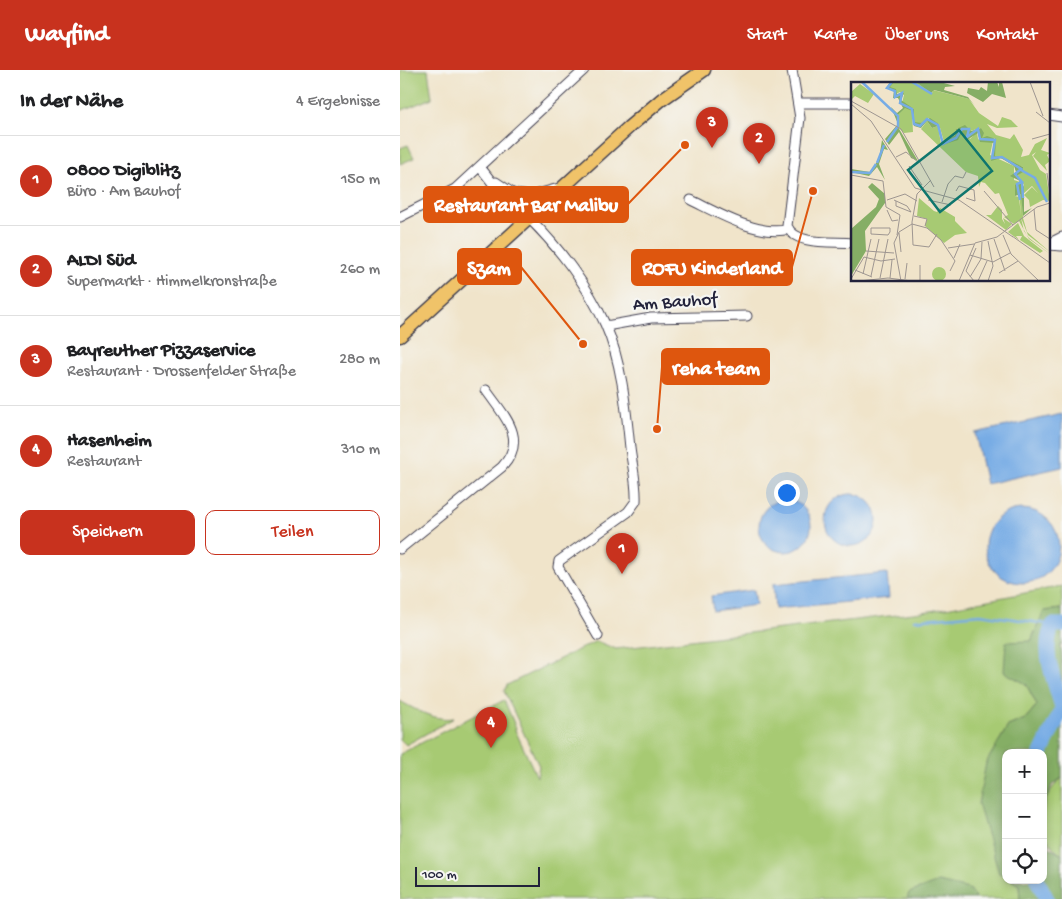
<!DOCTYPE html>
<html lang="de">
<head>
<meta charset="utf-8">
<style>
  body { margin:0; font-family:"Gochi Hand",sans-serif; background:#f2f2f2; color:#202124 }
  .controls { position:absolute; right:15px; bottom:15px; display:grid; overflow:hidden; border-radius:10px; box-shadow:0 2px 8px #0003 }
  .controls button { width:45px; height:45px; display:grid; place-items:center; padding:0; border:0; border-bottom:1px solid #e0e0e0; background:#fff; color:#202124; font:25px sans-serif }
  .scale { position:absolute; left:15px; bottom:12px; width:125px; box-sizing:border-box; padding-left:5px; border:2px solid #22223b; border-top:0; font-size:14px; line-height:18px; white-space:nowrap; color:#22223b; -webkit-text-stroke:4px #f6f6f2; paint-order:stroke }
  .you { position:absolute; left:386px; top:422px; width:18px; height:18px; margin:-12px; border:4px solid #fff; border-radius:50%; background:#1a73e8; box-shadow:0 0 0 8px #1a73e833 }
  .badge { display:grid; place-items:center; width:32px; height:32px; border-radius:50%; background:#c8321e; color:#fff; font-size:16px; font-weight:700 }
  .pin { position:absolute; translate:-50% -41px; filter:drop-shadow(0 1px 2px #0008) }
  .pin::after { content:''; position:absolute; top:26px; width:18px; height:15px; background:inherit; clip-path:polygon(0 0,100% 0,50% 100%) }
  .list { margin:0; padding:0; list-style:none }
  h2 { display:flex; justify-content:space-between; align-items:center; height:65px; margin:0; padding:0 20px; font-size:21px }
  h2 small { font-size:16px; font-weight:400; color:#757577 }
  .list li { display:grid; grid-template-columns:32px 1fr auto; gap:15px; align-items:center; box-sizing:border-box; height:90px; padding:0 20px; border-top:1px solid #e0e0e0 }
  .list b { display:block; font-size:19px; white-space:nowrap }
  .list p { margin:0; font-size:16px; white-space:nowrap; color:#757577 }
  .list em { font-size:16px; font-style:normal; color:#757577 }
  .actions { display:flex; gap:10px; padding:15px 20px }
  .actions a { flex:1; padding:11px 0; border:1px solid #c8321e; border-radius:10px; text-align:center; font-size:18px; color:#c8321e }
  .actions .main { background:#c8321e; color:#fff }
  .icon { flex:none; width:28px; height:28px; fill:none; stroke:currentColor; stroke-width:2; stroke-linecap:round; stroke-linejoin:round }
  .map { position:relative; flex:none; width:662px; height:829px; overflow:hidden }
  header { display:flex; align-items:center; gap:30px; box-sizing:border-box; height:70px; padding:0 25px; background:#c8321e; color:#fff }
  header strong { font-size:24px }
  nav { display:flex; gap:28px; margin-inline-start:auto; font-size:18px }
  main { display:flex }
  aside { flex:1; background:#fff }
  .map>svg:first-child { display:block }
  .green { fill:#a7ca73; stroke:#647657 }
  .forest { fill:#85ae65; stroke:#546850 }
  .water { fill:#77ace5; stroke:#4c6790 }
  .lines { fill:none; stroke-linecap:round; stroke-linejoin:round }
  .stream { stroke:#77ace5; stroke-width:2.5 }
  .river { stroke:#77ace5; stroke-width:15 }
  .street-casing { stroke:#413f50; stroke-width:11 }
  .primary-casing { stroke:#413f50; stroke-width:15 }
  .street { stroke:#fff; stroke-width:9 }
  .primary { stroke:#f0c369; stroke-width:12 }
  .labels { text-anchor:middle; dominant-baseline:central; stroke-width:4.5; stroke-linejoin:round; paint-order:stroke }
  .street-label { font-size:19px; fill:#22223b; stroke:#f6f6f2 }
  .inset-river { fill:none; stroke:#77ace5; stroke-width:2.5 }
  .inset-road { fill:none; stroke:#9e9691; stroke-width:1 }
  .view { fill:#0f766e; fill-opacity:0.15; stroke:#0f766e; stroke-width:2.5 }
  .inset-edge { fill:none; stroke:#22223b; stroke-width:2.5 }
  .leader { fill:none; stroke:#de560e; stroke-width:2 }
  .callout-dot { fill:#de560e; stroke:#f6f6f2; stroke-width:2 }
  .callout { fill:#de560e; stroke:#de560e; stroke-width:2 }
  .callout-label { font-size:20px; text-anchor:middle; font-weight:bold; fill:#fff }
</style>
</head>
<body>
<header>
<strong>Wayfind</strong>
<nav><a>Start</a><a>Karte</a><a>Über uns</a><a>Kontakt</a></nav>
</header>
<main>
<aside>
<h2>In der Nähe<small>4 Ergebnisse</small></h2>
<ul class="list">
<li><span class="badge">1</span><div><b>0800 Digiblitz</b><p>Büro · Am Bauhof</p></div><em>150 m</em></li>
<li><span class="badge">2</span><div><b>ALDI Süd</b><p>Supermarkt · Himmelkronstraße</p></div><em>260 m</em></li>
<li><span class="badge">3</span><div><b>Bayreuther Pizzaservice</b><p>Restaurant · Drossenfelder Straße</p></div><em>280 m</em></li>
<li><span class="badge">4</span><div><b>Hasenheim</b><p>Restaurant</p></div><em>310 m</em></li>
</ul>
<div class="actions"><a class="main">Speichern</a><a>Teilen</a></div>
</aside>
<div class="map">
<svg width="662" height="829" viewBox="0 0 662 829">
  <rect width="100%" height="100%" fill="#f6f6f2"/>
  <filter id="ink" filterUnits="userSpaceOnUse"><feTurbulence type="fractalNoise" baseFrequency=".02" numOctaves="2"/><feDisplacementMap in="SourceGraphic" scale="10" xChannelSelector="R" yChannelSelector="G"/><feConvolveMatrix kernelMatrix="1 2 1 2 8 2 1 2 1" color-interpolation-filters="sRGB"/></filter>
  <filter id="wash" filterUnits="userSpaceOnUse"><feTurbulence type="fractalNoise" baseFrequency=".0096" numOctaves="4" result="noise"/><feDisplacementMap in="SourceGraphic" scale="20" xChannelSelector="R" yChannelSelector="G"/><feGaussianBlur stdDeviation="1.12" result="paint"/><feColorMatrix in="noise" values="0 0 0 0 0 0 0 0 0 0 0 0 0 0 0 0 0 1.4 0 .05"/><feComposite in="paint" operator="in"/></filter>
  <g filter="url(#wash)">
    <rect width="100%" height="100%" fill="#f0e4ca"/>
    <path class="green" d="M0 0H28L32 28 0 41Z
      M8 75 14 88 0 94V78Z
      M662 516V539L644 541 631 571 626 614 637 635 625 649 608 656 586 693 599 803 606 807V810H611L619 815 620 829H576L568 819 509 823 507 829H0V684L104 630 116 658 115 660 137 707 139 696 104 621 107 615 196 571 216 579 530 541Z
      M0 631C16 640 35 651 54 648L6 675 0 669Z
      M662 708V785C635 768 638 727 662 708Z"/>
    <path class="forest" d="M662 539V575L660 576 662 584V708L652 715 643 736V683H606V807L599 803 578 734 586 693 608 656 625 649 637 635 626 614 604 602 606 572 631 571 644 541Z
      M643 758 650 778 662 785V829H620L619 815 611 810H643Z
      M538 812 569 819 576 829H507L509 823Z"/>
    <path class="water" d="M662 344V397L586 414 575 363Z
      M425 450a26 26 0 1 1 52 0a26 26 0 1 1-52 0Z
      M359 456a26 26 0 1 1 52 0a26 26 0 1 1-52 0Z
      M585 476a37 37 0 1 1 74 0a37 37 0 1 1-74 0Z
      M487 503 489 528 375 539 373 514Z
      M354 520 356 535 313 541 311 526Z"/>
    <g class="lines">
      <path class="stream" d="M514 550 580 544 653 555"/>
      <path class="river" d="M662 555H653C640 580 655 612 662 637
        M641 683 662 639
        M637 810 647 829"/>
    </g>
  </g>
  <g filter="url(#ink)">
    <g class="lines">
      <g class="street-casing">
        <path id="street" d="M392 0 400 48 387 156C395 176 434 171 452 173
          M399 33H452
          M648 45 662 47
          M80 97 119 147 130 149
          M96 112 123 130 131 140 130 149
          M115 124 130 126 159 118
          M291 130C316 142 360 168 389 159
          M0 147 55 119 184 0
          M130 149C159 178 188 216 205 254 222 292 226 338 230 378 232 395 237 414 236 431L228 442 159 491 158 497 198 566
          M648 174 662 167
          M648 175 662 176
          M206 256 251 248 347 246
          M0 479 102 397C129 368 103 345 86 320"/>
      </g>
      <g class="primary-casing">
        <path id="primary" d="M0 266 229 57 261 30 304 0"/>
      </g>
      <use href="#street" class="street"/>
      <use href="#primary" class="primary"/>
    </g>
  </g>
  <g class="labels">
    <g class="street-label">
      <text transform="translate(275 233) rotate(-4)">Am Bauhof</text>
    </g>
  </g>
  <g transform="translate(451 12)">
    <rect width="199" height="199" fill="#f0e4ca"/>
    <path d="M42 0H65L81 11 82 8 118 17 128 31 147 44 151 35 160 38 167 45 146 46 136 42 145 53 159 57 163 52 172 68 170 75 178 73 184 62 196 56 190 68 199 71 196 73 199 79 194 83 196 89 182 74 185 70 181 73 189 88 195 92 199 119 192 118 179 125 178 118 173 113 181 105 187 111 181 104 172 112 173 103 167 93 172 85 144 74V56H131L130 46 119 49 106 46 104 53 93 60 88 42 77 36 71 41H63V27L51 21 53 13 49 10 45 12 38 5ZM9 2 23 12 17 21 4 14 0 18V10ZM54 25 61 29 62 50 53 51 47 45V33ZM76 39 81 46 87 44 90 62 112 50 119 57 126 50 127 57 132 60 142 59 139 73 163 84V98L169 100 164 114 168 115 170 134 168 107 171 105 172 136 176 150 199 170 177 153 170 136 173 149 178 156 199 172 178 157 168 139 163 142 153 135 157 133 148 111 144 112 134 101 130 100 128 105 127 94 115 90 70 47ZM68 116 83 129 86 130 89 126 104 135V139L116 151 104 153 93 161 74 144 76 137 66 134ZM147 124 151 128V137L154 142 152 136 161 142 155 148 135 133H140ZM167 141 173 154 192 169 189 171 169 158 171 154H165L168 158 157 150ZM81 192a7 7 0 1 1 14 0a7 7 0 1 1-14 0Z" fill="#a7ca73"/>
    <path d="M39 0 42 1 39 5 45 7 46 12 53 11 50 18 63 27V40L71 41 79 36 88 42 92 60 104 53 105 47 114 43 120 49 130 46 133 51 131 56 136 54 145 57 144 74 154 76 172 85V90L167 93 173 105V130L181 126 172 134 170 112 164 114V103L169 99 159 94 165 90 163 84 150 76 140 79 144 61 129 60 127 51 116 58 111 50 107 58 91 63 87 44 81 46 76 39 70 46 63 44 61 29 54 26 47 33V45L67 79 60 76 48 50 38 63 34 57 47 42 40 25 46 31 52 26 47 16H42L43 9 35 6ZM65 0H89L104 4 94 5 93 8 117 15 124 24 118 17 83 8 80 11ZM137 0H146L148 5V0H151L155 16 141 12 132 20 116 11 117 6 128 8 130 5 136 9ZM31 58 37 68 33 67 28 82 34 98 26 85 18 94 0 90V87L19 90 28 77ZM21 101 34 112V121L14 149 15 169 0 194V147L25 125 28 117 17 105Z" fill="#85ae65"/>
    <path class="inset-river" d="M11 0 47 34V44L36 60M41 0 36 6 44 9V15L51 11 49 21 61 27 63 42 69 44 76 37 87 43 92 62 105 56 111 47H118L116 55 127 47 129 57 144 58 141 76 151 75 170 87 164 92 171 100 166 102 169 118M61 0 81 12M26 81 33 63M170 88 184 96 196 120M0 90 19 91 25 82M171 100 172 116"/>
    <path class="inset-road" d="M179 0 192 34M0 19 50 47 83 105M0 22 20 39 64 106 108 118 162 155M185 30 199 41M181 57 199 52M45 75 55 70 68 81M58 84 71 103M196 91 199 114M0 93 32 99 35 125 49 133 46 153M80 98 66 112 61 140 62 163 78 165 86 152M105 109 108 104 123 108 124 119 115 116M133 109 162 143M36 118 54 112 66 119M43 118 56 124 60 130M77 118 100 123M45 119V124L60 130M91 120 97 102 104 94 112 96 115 90M183 127 185 148 199 157M36 128 41 139 47 138M63 134 76 137 74 144M20 146H39V150L37 153 20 152ZM48 151 50 170M152 153 160 172 188 199M161 154 199 181M143 157 154 189M97 166 123 162M15 169 43 171M119 173 142 180 159 171M103 176 109 162M4 188 21 195M148 191 167 179M12 192 20 157M20 194 28 157M119 195 130 177 131 160M29 196 37 157M39 196 41 178M0 197 13 175 30 179 44 177M54 197 56 181M8 199 37 196 61 199M50 199 43 161 48 150 61 142 76 146 90 158 104 179 99 189M69 199V183M108 199 124 161 146 155 186 125 199 121M123 199 115 189 125 166M127 199 136 179M137 199 142 184 137 159"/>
    <path class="view" d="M108 48 141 89 89 130 57 88Z"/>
    <rect width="199" height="199" class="inset-edge"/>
  </g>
  <path class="leader" d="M285 75L228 134M183 274L121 197M413 121L392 197M257 359L262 297"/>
  <g class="callout-dot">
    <circle cx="285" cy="75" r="5"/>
    <circle cx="183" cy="274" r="5"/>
    <circle cx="413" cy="121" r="5"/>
    <circle cx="257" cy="359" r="5"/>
  </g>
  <g class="callout">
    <rect x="24" y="117" width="204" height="35" rx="5"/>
    <rect x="58" y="179" width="63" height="35" rx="5"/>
    <rect x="232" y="180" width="160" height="35" rx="5"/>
    <rect x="262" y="279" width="107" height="35" rx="5"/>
  </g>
  <g class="callout-label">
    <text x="126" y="141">Restaurant Bar Malibu</text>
    <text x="89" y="204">Szam</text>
    <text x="312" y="204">ROFU Kinderland</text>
    <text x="316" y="304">reha team</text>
  </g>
</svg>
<div class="controls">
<button>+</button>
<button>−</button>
<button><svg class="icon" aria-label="locate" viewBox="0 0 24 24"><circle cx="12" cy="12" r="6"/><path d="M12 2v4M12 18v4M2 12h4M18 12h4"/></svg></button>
</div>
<div class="scale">100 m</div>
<div class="you"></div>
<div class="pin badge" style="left:222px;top:504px">1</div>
<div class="pin badge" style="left:359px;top:94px">2</div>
<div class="pin badge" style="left:312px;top:78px">3</div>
<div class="pin badge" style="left:91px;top:678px">4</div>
</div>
</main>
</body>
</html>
